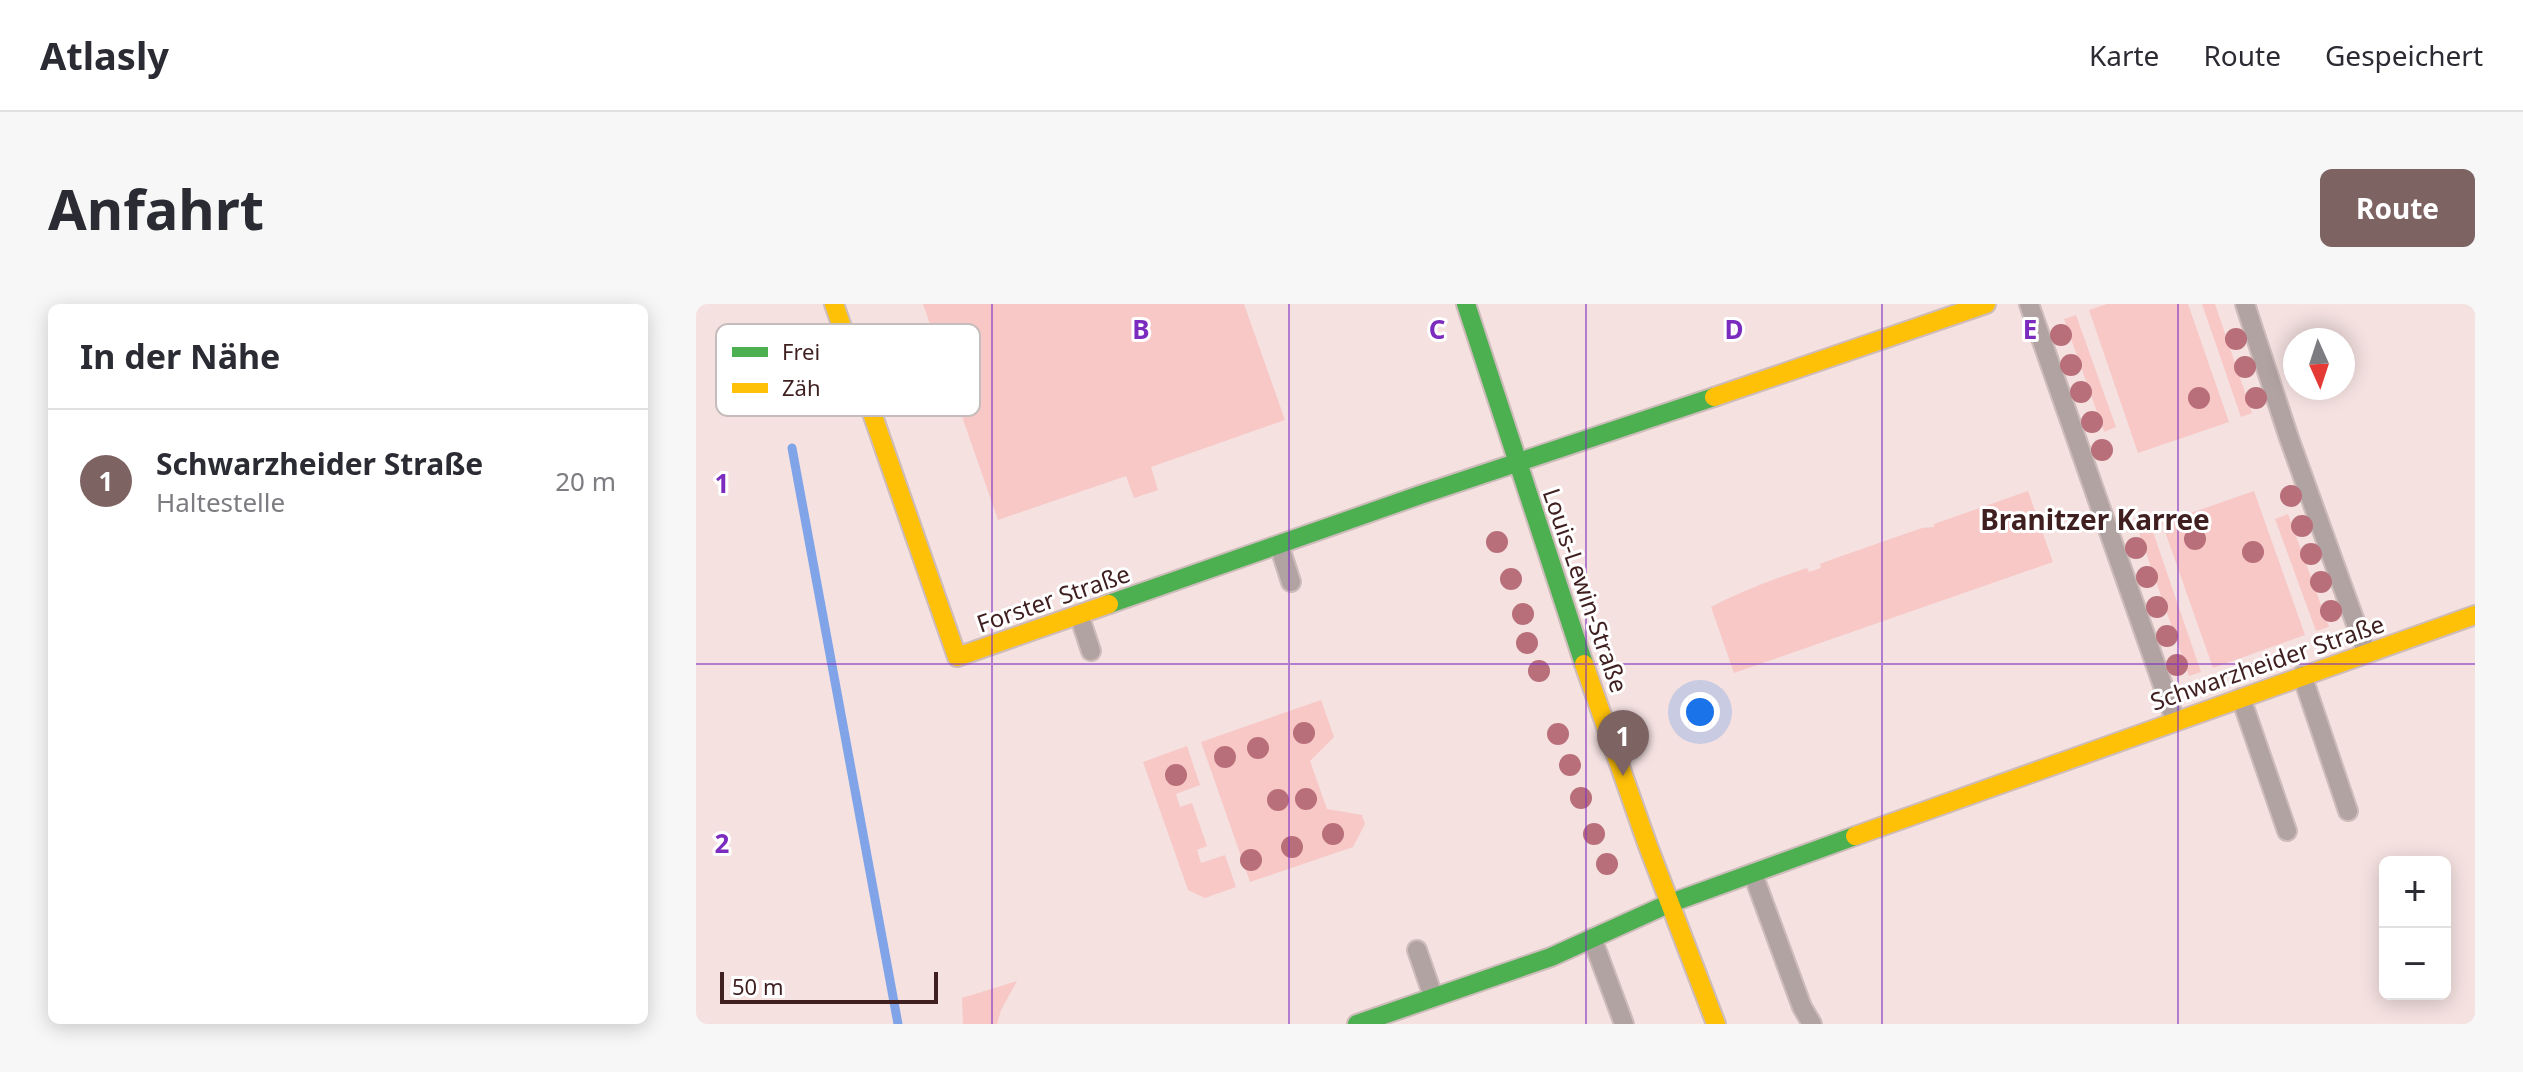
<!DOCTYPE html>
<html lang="de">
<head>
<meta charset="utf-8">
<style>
  body { margin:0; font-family:"Noto Sans",sans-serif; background:#f7f7f7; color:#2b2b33 }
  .controls { position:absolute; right:24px; bottom:24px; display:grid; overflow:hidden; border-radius:12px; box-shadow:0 4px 20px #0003 }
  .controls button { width:72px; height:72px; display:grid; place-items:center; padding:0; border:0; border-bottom:2px solid #e1e1e2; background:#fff; color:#2b2b33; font:40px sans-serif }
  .compass { position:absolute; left:1587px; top:24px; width:72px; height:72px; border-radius:50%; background:#fff; box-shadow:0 4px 20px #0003; rotate:177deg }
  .scale { position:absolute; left:24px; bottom:20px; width:218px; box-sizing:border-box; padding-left:8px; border:4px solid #3f1f1f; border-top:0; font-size:22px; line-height:28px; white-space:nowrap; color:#3f1f1f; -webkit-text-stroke:6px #fff; paint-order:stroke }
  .you { position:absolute; left:1004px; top:408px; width:28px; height:28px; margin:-20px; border:6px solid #fff; border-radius:50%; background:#1a73e8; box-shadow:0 0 0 12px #1a73e833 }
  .badge { display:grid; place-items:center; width:52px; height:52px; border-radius:50%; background:#7e6363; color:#fff; font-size:26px; font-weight:700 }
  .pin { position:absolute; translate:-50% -66px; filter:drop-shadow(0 2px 4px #0008) }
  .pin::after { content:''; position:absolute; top:42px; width:28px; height:24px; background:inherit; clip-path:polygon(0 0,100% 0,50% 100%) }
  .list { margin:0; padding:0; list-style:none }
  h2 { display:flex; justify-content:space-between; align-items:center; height:104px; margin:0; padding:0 32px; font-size:34px }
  h2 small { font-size:26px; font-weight:400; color:#7c7c81 }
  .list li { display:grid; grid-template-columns:52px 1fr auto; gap:24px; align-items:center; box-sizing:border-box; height:144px; padding:0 32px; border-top:2px solid #e1e1e2 }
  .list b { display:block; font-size:30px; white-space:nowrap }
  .list p { margin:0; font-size:26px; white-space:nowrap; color:#7c7c81 }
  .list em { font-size:26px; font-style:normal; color:#7c7c81 }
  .map { position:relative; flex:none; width:1779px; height:720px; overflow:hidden; border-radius:12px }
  header { display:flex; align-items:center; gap:48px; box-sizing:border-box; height:112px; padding:0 40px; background:#fff; border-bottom:2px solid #e1e1e2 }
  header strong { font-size:38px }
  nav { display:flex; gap:44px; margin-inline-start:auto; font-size:28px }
  .intro { display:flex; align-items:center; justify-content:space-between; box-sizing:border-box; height:192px; padding:0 48px }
  h1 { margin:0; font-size:56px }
  .button { padding:20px 36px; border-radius:12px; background:#7e6363; color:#fff; font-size:28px; font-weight:700 }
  main { display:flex; gap:48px; padding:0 48px }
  aside { flex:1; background:#fff; border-radius:12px; box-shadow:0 4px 20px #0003 }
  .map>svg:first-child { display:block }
  .green { fill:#f8c8c7 }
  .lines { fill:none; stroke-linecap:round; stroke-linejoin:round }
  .stream { stroke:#81a4e8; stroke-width:9 }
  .lane-casing { stroke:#cebcbb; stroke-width:22 }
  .fast-casing { stroke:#cebcbb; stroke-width:22 }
  .slow-casing { stroke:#cebcbb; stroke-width:22 }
  .lane { stroke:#b2a3a3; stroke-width:18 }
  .fast { stroke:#4caf50; stroke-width:18 }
  .slow { stroke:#ffc107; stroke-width:18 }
  .tree { fill:#b96f79 }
  .grid { fill:none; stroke:#7b2cbf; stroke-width:2; stroke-opacity:0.55 }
  .labels { text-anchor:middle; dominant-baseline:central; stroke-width:6; stroke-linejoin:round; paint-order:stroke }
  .street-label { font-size:24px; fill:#3f1f1f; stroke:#fff }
  .quarter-label { font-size:28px; font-weight:bold; fill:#3f1f1f; stroke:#fff }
  .key { fill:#fff; stroke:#c5bcbc; stroke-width:2 }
  .key-label { font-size:22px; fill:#3f1f1f }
  .grid-label { font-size:26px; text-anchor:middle; font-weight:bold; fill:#7b2cbf; stroke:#fff; stroke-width:6; stroke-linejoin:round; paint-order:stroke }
</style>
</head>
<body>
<header>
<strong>Atlasly</strong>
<nav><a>Karte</a><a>Route</a><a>Gespeichert</a></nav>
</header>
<div class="intro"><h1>Anfahrt</h1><a class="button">Route</a></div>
<main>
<aside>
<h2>In der Nähe<small></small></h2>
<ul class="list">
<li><span class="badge">1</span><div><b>Schwarzheider Straße</b><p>Haltestelle</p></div><em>20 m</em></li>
</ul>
</aside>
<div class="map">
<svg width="1779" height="720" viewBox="0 0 1779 720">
  <rect width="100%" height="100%" fill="#f4e1e0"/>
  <path class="green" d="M227 0H548L589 116 455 163 462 186 438 194 430 172 302 216Z
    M1411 0H1492L1533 118 1442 149 1393 6Z
    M1506 0H1519L1556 109 1545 113Z
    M1380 11 1420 123 1408 128 1368 15Z
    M1332 187 1357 258 1038 369 1015 303C1046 287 1078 275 1111 264L1113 268 1125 264 1124 260 1137 255 1226 224 1238 223V220Z
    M1558 187 1609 331 1517 364 1466 219Z
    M1592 210 1633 323 1620 327 1579 215Z
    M1456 225 1505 368 1493 372 1443 229Z
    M625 396 638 433 614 457 631 505 666 511 669 520 657 543 554 578 505 438Z
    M491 442 504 481 480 490 484 503 496 499 511 542 501 546 505 559 529 551 540 583 509 594 492 586 447 458Z
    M321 677 305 706 301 720H267L266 694Z"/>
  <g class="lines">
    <path class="stream" d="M96 144 202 720"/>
    <g class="lane-casing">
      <path id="lane" d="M1333 0 1479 416
        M1549 0 1593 134 1670 348
        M583 241 595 278
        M383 311 395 347
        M1606 371 1652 507
        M1545 394 1591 527
        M1057 570 1106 703 1116 720
        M896 634 928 720
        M721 646 737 692"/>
    </g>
    <g class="fast-casing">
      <path id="fast" d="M770 0 888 360
        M413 300 724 191 1018 93
        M661 720 855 653 972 600 1159 532"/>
    </g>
    <g class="slow-casing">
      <path id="slow" d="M138 0 261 353 413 300
        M1018 93 1290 0
        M888 360 952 542 1020 720
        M1159 532 1779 311"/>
    </g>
    <use href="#lane" class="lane"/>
    <use href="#fast" class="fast"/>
    <use href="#slow" class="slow"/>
  </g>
  <g class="tree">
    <circle cx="1365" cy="31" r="11"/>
    <circle cx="1540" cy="35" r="11"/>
    <circle cx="1375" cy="61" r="11"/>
    <circle cx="1549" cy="63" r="11"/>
    <circle cx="1385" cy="88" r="11"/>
    <circle cx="1503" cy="94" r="11"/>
    <circle cx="1560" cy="94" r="11"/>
    <circle cx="1396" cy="118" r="11"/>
    <circle cx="1406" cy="146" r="11"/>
    <circle cx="1595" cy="192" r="11"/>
    <circle cx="1606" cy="222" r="11"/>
    <circle cx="1499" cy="235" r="11"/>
    <circle cx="801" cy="238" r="11"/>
    <circle cx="1440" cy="244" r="11"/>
    <circle cx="1557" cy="248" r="11"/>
    <circle cx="1615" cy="250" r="11"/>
    <circle cx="1451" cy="273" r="11"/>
    <circle cx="815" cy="275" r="11"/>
    <circle cx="1625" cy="278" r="11"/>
    <circle cx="1461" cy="303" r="11"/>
    <circle cx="1635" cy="307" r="11"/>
    <circle cx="827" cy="310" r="11"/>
    <circle cx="1471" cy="332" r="11"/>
    <circle cx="831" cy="339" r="11"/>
    <circle cx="1481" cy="361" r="11"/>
    <circle cx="843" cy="367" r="11"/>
    <circle cx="608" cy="429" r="11"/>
    <circle cx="862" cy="430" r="11"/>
    <circle cx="562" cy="444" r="11"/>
    <circle cx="529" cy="453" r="11"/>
    <circle cx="874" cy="461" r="11"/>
    <circle cx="480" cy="471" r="11"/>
    <circle cx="885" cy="494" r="11"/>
    <circle cx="610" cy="495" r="11"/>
    <circle cx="582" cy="496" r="11"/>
    <circle cx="637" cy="530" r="11"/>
    <circle cx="898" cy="530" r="11"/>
    <circle cx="596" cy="543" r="11"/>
    <circle cx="555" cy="556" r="11"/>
    <circle cx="911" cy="560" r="11"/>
  </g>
  <path class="grid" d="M296 0V720M593 0V720M890 0V720M1186 0V720M1482 0V720M0 360H1779"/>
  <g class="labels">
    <g class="street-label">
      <text transform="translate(890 286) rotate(71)">Louis-Lewin-Straße</text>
      <text transform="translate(357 294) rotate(-19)">Forster Straße</text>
      <text transform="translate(1571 358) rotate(-19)">Schwarzheider Straße</text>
    </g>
    <g class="quarter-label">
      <text x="1399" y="215">Branitzer Karree</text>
    </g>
  </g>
  <rect x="20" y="20" width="264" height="92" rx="12" class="key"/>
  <rect x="36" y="43" width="36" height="10" fill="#4caf50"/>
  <rect x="36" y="79" width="36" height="10" fill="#ffc107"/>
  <g class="key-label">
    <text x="86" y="56">Frei</text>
    <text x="86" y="92">Zäh</text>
  </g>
  <g class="grid-label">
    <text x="445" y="35">B</text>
    <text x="741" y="35">C</text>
    <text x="1038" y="35">D</text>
    <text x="1334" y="35">E</text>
    <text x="26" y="189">1</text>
    <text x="26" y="549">2</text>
  </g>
</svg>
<div class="controls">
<button>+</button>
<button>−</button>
</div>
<svg class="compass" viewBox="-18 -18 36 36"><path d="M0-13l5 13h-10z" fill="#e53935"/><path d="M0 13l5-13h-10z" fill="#7c7c81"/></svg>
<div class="scale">50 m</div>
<div class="you"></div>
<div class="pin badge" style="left:927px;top:472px">1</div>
</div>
</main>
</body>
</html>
